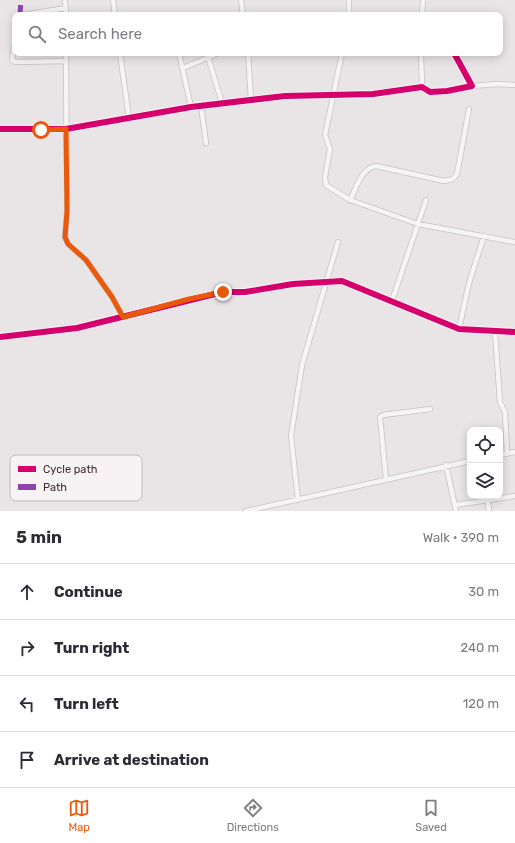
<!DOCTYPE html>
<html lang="en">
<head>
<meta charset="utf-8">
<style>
  body { margin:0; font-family:Rubik,sans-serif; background:#f2f2f3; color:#2b2b33 }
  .controls { position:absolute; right:12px; bottom:12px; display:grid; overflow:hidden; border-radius:8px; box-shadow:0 2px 10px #0003 }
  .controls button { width:36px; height:36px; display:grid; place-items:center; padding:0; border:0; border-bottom:1px solid #e1e1e2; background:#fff; color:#2b2b33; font:20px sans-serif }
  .stop { position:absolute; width:12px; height:12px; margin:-9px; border:3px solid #ea580c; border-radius:50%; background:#fff }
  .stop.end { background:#ea580c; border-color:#fff; box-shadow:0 1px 4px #0008 }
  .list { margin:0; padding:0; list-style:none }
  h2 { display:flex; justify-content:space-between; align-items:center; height:52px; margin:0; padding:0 16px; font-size:17px }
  h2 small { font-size:13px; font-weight:400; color:#7c7c81 }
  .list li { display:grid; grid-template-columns:26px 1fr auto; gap:12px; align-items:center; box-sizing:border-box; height:56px; padding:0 16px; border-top:1px solid #e1e1e2 }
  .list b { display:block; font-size:15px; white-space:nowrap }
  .list em { font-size:13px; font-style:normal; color:#7c7c81 }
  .icon { flex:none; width:22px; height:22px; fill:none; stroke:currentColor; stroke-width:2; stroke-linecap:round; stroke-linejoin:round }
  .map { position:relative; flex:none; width:515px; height:511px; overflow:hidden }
  .search { position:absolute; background:#fff; box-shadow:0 2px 10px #0003; left:12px; right:12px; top:12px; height:44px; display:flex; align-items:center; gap:10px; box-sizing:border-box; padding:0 14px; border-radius:8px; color:#7c7c81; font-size:15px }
  .sheet { height:276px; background:#fff }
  nav { display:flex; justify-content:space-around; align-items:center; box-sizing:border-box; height:56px; border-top:1px solid #e1e1e2; background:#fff; font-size:11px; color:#7c7c81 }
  nav a { display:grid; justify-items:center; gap:2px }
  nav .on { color:#ea580c }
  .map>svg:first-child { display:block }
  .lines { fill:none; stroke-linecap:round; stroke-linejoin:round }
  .minor-casing { stroke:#c6c1c3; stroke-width:6 }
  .minor { stroke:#f5f4f4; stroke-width:4.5 }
  .quiet { stroke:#8e44ad; stroke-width:5; stroke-dasharray:10 5; stroke-linecap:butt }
  .cycleway-casing { stroke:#f7f3f4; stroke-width:8 }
  .cycleway { stroke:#d6006c; stroke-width:6 }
  .route { stroke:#ea580c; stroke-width:5 }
  .key { fill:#f7f3f4; stroke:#c0b8ba; stroke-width:1 }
  .key-label { font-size:11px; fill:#402d32 }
</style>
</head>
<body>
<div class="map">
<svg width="515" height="511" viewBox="0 0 515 511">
  <rect width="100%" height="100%" fill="#e9e4e6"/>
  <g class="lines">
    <g class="minor-casing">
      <path id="minor" d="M65 0 66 15
        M113 0 115 15
        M241 0 243 15
        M23 15 66 8
        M349 15V0
        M422 15 423 0
        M15 43 12 59 15 62 66 61
        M66 53 67 211 65 237 68 244 86 260 112 297 123 317
        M120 53 129 118
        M179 53 191 107
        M248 53 251 99
        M342 53 325 135 330 149 325 177 326 185 350 200 418 224 514 242
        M421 53 422 87
        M208 57 222 103
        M183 68 219 53
        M472 86 497 84 515 85
        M201 106 206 143
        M0 129H66L191 107 285 96 373 94 422 87 430 92 447 91 472 86 454 53
        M350 200C356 189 361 168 376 166L444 181 453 179 457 174 469 109
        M392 301 426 200
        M459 329 469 283 484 236
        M495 332 500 402 505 412 507 454
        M0 337 77 328 223 292H245L293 284 342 281 459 329 515 332
        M500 455 515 452
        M446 465 456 511
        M386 479 380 417 383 415 430 409
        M487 496 489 511
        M298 500 291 436 302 365 338 242
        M455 505 515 496
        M246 511 470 461"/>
    </g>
    <use href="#minor" class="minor"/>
    <path class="quiet" d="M20 15 21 0"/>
    <g class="cycleway-casing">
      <path id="cycleway" d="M0 129H66L191 107 285 96 373 94 422 87 430 92 447 91 472 86 454 53
        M0 337 77 328 223 292H245L293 284 342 281 459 329 515 332"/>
    </g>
    <use href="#cycleway" class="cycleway"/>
  </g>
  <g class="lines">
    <path class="route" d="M41 130 66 129 67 211 65 237 68 244 86 260 112 297 123 317 189 299 223 292"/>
  </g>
  <rect x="10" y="455" width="132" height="46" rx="6" class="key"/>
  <rect x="18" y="466" width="18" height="6" fill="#d6006c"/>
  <rect x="18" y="484" width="18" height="6" fill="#8e44ad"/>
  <g class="key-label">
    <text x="43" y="473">Cycle path</text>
    <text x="43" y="491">Path</text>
  </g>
</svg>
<div class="controls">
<button><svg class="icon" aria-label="locate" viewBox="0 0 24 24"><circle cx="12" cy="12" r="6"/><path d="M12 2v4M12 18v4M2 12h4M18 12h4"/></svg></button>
<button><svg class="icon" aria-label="layers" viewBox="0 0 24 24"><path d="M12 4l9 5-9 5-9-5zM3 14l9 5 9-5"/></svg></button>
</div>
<div class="stop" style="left:41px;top:130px"></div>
<div class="stop end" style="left:223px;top:292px"></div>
<div class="search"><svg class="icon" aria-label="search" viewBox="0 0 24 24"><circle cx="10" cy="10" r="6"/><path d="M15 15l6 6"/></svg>Search here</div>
</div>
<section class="sheet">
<h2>5 min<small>Walk · 390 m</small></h2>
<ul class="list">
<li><svg class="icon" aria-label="ahead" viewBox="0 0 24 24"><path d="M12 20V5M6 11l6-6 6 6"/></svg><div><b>Continue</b></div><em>30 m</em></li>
<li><svg class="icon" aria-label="right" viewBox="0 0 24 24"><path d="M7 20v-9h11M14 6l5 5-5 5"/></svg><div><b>Turn right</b></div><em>240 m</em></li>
<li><svg class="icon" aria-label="left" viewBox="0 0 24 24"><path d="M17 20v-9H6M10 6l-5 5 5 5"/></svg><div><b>Turn left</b></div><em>120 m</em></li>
<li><svg class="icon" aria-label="arrive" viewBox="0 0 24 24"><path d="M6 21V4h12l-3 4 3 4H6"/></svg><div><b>Arrive at destination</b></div></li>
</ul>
</section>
<nav>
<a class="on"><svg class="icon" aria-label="map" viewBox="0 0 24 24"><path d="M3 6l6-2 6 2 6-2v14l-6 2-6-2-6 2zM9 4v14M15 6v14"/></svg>Map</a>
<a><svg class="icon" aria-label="directions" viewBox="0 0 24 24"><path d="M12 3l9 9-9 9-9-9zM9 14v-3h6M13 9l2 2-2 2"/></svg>Directions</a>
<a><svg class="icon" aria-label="saved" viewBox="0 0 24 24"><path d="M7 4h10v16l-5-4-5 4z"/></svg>Saved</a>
</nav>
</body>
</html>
